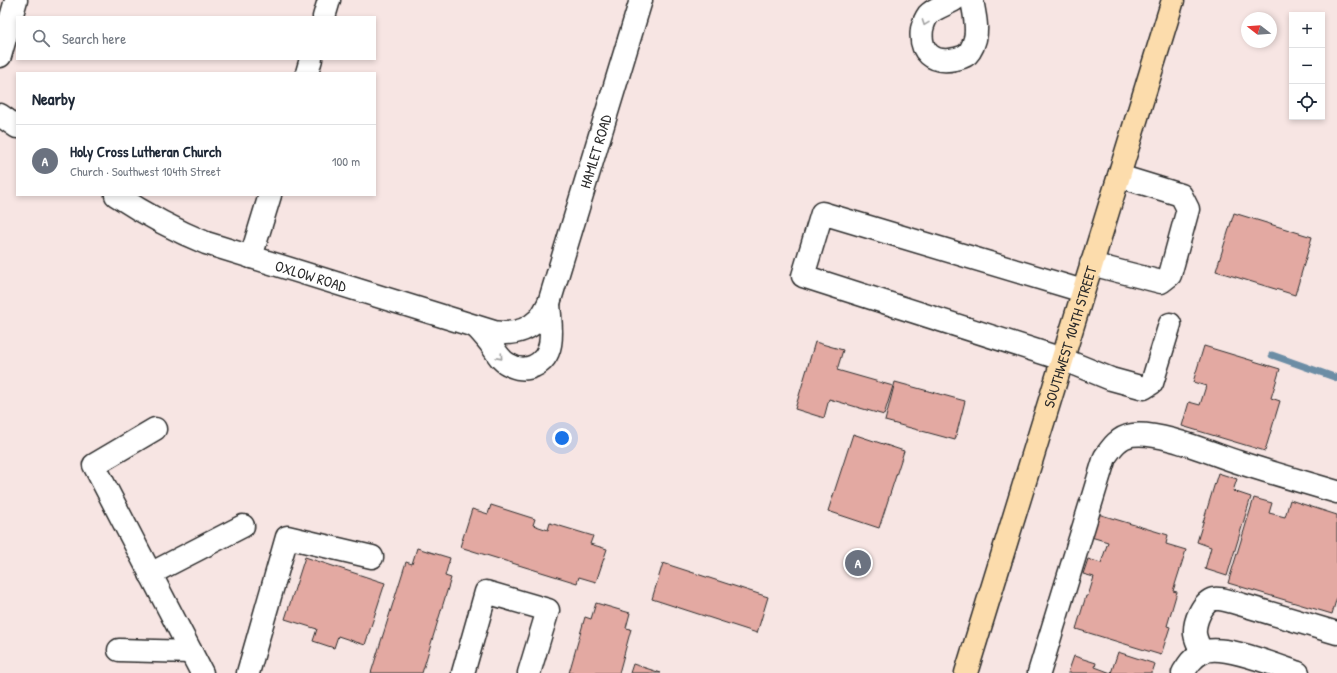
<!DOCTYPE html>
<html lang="en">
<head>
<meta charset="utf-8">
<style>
  body { margin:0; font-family:"Patrick Hand",sans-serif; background:#f2f2f3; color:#1f2937 }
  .controls { position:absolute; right:12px; top:12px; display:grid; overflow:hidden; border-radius:0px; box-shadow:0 2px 6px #0003 }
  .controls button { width:36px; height:36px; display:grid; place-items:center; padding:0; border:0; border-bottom:1px solid #e0e1e3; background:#fff; color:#1f2937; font:20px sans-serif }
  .compass { position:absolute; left:1241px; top:12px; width:36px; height:36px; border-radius:50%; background:#fff; box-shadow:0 2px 6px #0003; rotate:287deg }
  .you { position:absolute; left:562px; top:438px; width:14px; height:14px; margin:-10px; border:3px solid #fff; border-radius:50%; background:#1a73e8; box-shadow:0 0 0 6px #1a73e833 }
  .badge { display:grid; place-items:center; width:26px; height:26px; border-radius:50%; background:#7c3aed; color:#fff; font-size:13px; font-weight:700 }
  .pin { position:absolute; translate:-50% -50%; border:2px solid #fff; box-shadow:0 1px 4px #0006 }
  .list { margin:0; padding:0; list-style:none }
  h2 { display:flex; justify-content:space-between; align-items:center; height:52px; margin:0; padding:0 16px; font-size:17px }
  h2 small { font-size:13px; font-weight:400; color:#747a83 }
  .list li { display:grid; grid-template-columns:26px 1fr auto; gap:12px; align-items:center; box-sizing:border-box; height:72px; padding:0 16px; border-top:1px solid #e0e1e3 }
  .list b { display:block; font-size:15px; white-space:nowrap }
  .list p { margin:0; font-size:13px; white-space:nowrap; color:#747a83 }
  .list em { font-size:13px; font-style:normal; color:#747a83 }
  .icon { flex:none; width:22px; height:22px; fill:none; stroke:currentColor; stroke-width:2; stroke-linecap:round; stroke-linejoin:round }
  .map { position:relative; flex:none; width:1337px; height:673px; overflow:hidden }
  .search { position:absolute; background:#fff; box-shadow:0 2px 6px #0003; left:16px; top:16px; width:360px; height:44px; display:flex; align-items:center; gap:10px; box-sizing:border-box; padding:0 14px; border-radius:0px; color:#747a83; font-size:15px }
  .panel { position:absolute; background:#fff; box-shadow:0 2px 6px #0003; left:16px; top:72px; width:360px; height:124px; border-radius:0px }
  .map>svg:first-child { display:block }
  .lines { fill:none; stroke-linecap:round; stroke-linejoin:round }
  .stream { stroke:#6c8da5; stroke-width:7 }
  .building { fill:#e3a9a2; stroke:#2b2b2b }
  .minor-casing { stroke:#2b2b2b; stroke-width:25 }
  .major-casing { stroke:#2b2b2b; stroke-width:25 }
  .minor { stroke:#fff; stroke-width:22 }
  .major { stroke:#fcdcac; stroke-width:22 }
  .oneway { stroke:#a0a0a0 }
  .labels { text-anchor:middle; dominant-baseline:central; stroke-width:3; stroke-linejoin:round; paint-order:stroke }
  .street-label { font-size:15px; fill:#2b2b2b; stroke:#fff }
</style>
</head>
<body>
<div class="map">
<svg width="1337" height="673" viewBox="0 0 1337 673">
  <rect width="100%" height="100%" fill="#f7e5e3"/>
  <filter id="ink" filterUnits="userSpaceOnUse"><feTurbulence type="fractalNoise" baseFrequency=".025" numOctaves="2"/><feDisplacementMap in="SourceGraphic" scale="8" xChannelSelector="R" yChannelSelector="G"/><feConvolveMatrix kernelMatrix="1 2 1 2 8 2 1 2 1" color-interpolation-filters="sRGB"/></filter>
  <g filter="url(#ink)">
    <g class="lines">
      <path class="stream" d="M1272 355 1337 378"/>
    </g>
    <path class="building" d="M1234 213 1312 237 1295 295 1216 271Z
      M815 342 843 350 837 370 893 386 884 415 829 399 824 418 795 409Z
      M1204 346 1280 369 1271 398 1280 401 1265 451 1182 426 1189 402 1200 405 1206 386 1193 382Z
      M895 382 965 401 955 440 885 421Z
      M853 434 904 451 879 528 828 511Z
      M1218 473 1237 479 1233 491 1251 497 1227 576 1205 569 1211 547 1197 542Z
      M1254 498 1272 503 1269 513 1285 517 1290 500 1337 515V597L1332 614 1228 583Z
      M491 505 535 519 533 525 548 530 550 523 593 536 590 544 607 549 596 582 579 577 577 583 460 547 472 509 488 514Z
      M1098 514 1168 535 1166 544 1186 550 1173 591 1177 592 1167 626 1170 627 1161 655 1076 629 1086 596H1088L1094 577 1083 574 1088 559 1101 563 1108 542 1091 537Z
      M417 548 450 558 445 576 451 578 422 673H371L406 562 412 564Z
      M305 557 385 583 365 645 338 636 334 648 313 641 317 629 285 619Z
      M663 563 768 597 757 633 652 599Z
      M596 603 630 613 626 628 631 629 619 673H569L585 617 591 619Z
      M1118 652 1155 664 1152 673H1068L1074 656 1096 663 1095 667 1111 673Z
      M633 664 661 673H630Z"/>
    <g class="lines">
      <g class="minor-casing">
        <g id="minor">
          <path d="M954 0C946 5 934 8 928 15 925 19 923 25 922 29 919 52 933 64 955 59 961 58 967 56 970 51 972 48 974 43 975 39 978 27 974 12 972 0"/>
          <path d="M324 17 329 0"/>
          <path d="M0 56 16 0"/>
          <path d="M307 73 311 59"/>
          <path d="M0 115 17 127"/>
          <path id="s1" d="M116 195C145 214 174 230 206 243L494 332C511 335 526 332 539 319 543 315 546 308 549 303L641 0"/>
          <path d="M251 257 270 195"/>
          <path d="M1091 264 1161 282 1170 275 1188 209 1181 195 1119 176"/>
          <path d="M1083 291 822 213 803 276 1062 359 1111 379 1144 388 1152 383 1170 324"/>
          <path d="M476 327C481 332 486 338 490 343 495 350 500 360 508 364 516 369 526 370 534 366 558 355 550 324 549 303"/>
          <path d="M155 429 94 465 202 673"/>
          <path d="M150 574 243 526"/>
          <path d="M119 650 191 652"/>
          <path d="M1202 652C1199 646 1196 641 1195 634 1194 622 1202 602 1214 599 1220 598 1228 601 1233 602L1337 633"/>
          <path d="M248 673 287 537 372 557"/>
          <path d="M463 673 486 592 548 610 529 673"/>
          <path d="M1039 673 1105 457C1112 447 1119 437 1132 435 1160 431 1210 453 1238 462 1271 473 1304 482 1337 492"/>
          <path d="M1183 673C1188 665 1192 658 1201 653 1219 642 1278 666 1298 673"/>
        </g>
      </g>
      <g class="major-casing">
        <g id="major">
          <path id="s2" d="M966 673 1173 0"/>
        </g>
      </g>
      <use href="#minor" class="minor"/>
      <use href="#major" class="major"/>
    </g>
    <defs><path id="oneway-chevron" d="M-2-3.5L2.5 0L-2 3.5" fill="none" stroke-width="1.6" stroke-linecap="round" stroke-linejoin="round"/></defs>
    <g class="oneway">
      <use href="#oneway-chevron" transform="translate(925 23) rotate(110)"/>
      <use href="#oneway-chevron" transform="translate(500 357) rotate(48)"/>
    </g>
  </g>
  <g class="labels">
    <g class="street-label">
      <text stroke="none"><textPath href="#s1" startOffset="630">HAMLET ROAD</textPath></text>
      <text stroke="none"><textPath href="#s1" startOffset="212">OXLOW ROAD</textPath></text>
      <text stroke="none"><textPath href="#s2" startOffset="352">SOUTHWEST 104TH STREET</textPath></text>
    </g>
  </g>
</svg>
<div class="controls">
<button>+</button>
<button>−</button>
<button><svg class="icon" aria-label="locate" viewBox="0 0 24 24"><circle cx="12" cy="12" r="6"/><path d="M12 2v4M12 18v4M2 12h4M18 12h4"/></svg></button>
</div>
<svg class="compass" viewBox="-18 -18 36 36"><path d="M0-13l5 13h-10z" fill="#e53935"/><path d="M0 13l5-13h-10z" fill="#747a83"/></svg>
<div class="you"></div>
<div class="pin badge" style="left:858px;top:563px;background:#6b7280">A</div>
<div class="search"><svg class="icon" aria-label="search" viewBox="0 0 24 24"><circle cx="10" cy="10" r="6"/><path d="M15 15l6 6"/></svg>Search here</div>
<section class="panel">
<h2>Nearby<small></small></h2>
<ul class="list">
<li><span class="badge" style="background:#6b7280">A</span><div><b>Holy Cross Lutheran Church</b><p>Church · Southwest 104th Street</p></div><em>100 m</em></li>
</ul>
</section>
</div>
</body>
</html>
